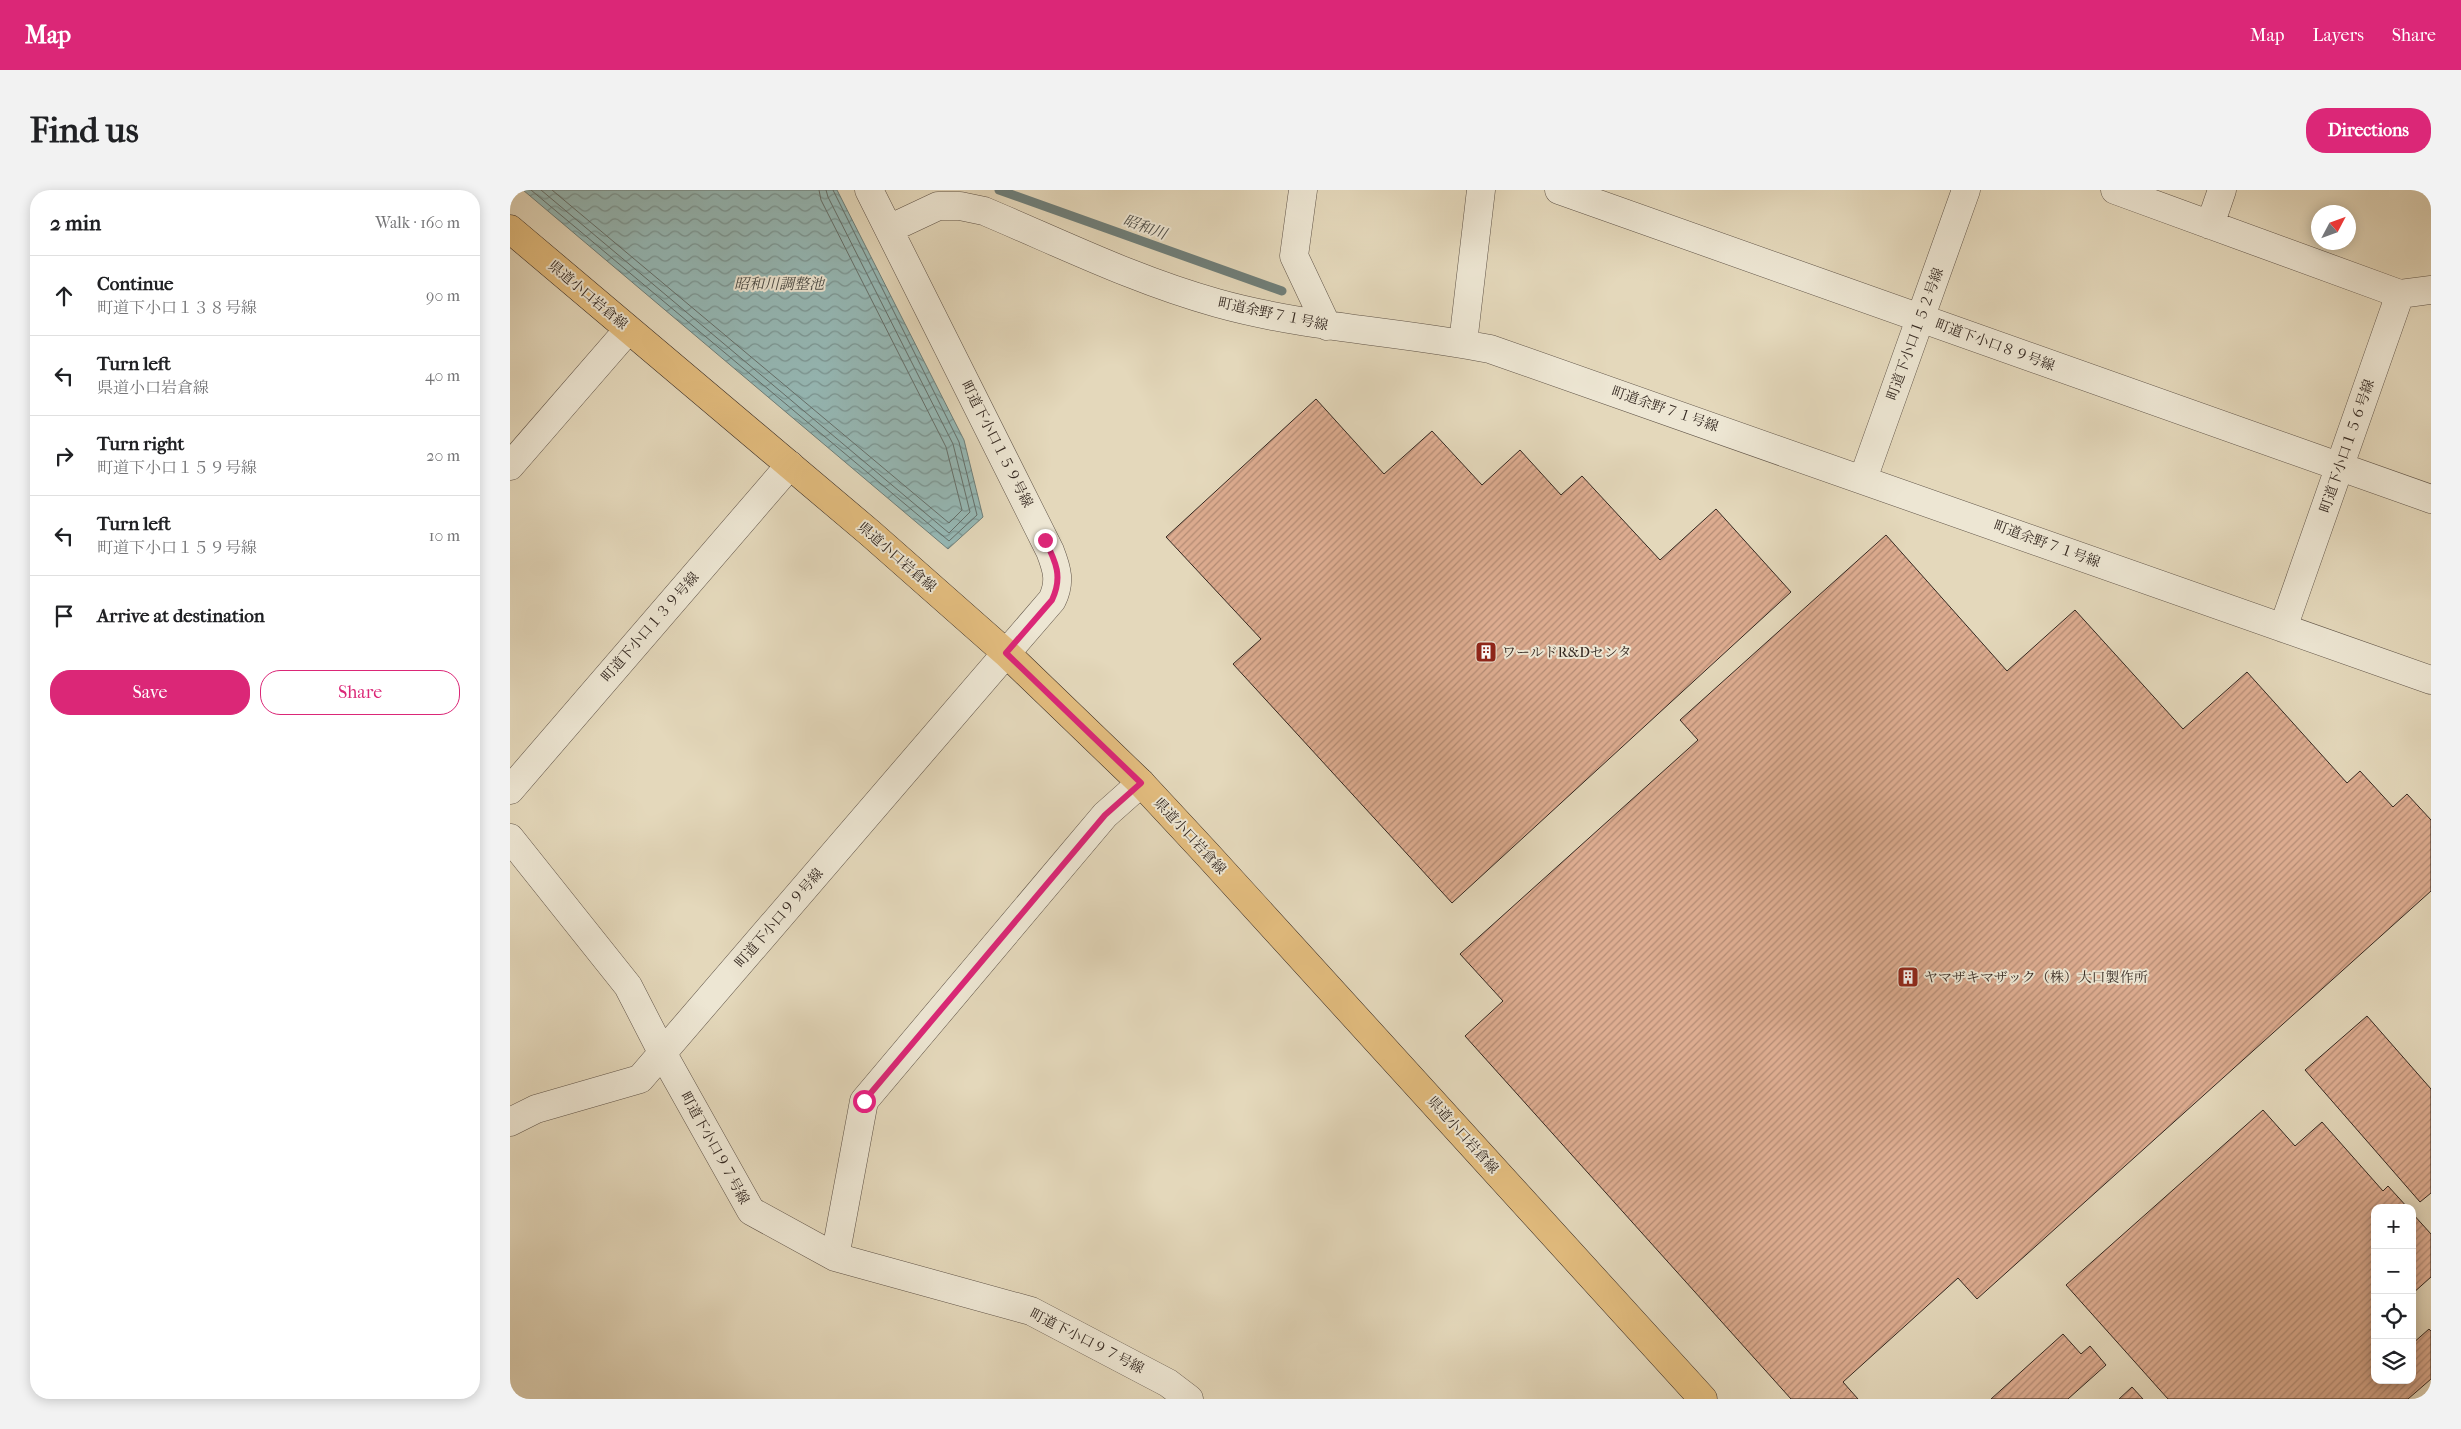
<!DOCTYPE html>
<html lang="en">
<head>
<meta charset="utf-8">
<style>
  body { margin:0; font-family:"IM FELL French Canon","Noto Serif JP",serif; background:#f2f2f2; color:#202124 }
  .controls { position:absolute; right:15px; bottom:15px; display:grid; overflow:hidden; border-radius:10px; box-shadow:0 2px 12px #0003 }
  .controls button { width:45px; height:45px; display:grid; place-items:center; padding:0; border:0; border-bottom:1px solid #e0e0e0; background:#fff; color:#202124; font:25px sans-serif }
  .compass { position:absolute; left:1801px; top:15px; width:45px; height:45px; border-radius:50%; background:#fff; box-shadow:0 2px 12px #0003; rotate:49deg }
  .stop { position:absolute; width:15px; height:15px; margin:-11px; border:4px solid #db2777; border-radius:50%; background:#fff }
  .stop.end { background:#db2777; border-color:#fff; box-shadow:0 1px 5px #0008 }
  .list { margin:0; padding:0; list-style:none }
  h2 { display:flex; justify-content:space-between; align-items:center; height:65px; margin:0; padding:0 20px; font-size:21px }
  h2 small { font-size:16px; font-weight:400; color:#757577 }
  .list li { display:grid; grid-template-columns:32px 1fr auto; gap:15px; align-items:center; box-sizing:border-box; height:80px; padding:0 20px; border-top:1px solid #e0e0e0 }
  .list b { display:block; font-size:19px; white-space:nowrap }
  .list p { margin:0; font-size:16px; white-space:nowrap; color:#757577 }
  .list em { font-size:16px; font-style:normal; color:#757577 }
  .actions { display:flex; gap:10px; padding:15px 20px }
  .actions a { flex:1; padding:11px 0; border:1px solid #db2777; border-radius:20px; text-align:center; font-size:18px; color:#db2777 }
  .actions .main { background:#db2777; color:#fff }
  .icon { flex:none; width:28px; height:28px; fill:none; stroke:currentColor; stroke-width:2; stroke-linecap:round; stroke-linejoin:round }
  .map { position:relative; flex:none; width:1921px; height:1209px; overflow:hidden; border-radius:20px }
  header { display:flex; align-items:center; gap:30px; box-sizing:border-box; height:70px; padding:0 25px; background:#db2777; color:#fff }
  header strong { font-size:24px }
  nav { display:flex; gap:28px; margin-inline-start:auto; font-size:18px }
  .intro { display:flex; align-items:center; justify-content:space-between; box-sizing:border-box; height:120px; padding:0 30px }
  h1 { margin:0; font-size:35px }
  .button { padding:12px 22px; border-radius:20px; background:#db2777; color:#fff; font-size:18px; font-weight:700 }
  main { display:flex; gap:30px; padding:0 30px }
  aside { flex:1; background:#fff; border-radius:20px; box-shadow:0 2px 12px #0003 }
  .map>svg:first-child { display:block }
  .water { fill:url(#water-waves); stroke:#6f7f7a }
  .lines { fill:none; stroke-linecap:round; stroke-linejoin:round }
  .shore { stroke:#65706c; stroke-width:1 }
  .stream { stroke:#6f7f7a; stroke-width:9 }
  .building { fill:url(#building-hatch); stroke:#342821 }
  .minor-casing { stroke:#605448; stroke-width:29 }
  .major-casing { stroke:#342821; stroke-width:29 }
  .minor { stroke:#ede6d3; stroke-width:28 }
  .major { stroke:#e2bc7e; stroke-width:28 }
  .route { stroke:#db2777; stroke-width:6 }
  .labels { text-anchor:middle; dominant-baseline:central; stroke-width:4; stroke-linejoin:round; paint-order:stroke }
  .street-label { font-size:14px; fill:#342821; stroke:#ede6d3 }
  .poi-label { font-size:14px; fill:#342821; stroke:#ede6d3; text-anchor:start }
  .water-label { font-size:15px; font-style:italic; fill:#4c4c46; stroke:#ede6d3 }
</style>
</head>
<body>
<header>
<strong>Map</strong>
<nav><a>Map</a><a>Layers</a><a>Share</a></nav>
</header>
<div class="intro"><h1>Find us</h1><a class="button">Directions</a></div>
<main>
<aside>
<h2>2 min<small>Walk · 160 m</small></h2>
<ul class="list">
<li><svg class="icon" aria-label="ahead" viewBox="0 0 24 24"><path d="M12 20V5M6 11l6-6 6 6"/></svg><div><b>Continue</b><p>町道下小口１３８号線</p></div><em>90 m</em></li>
<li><svg class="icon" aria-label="left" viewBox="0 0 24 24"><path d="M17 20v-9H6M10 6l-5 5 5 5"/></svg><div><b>Turn left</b><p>県道小口岩倉線</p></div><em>40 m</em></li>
<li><svg class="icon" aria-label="right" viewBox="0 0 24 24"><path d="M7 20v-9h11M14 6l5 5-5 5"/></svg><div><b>Turn right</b><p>町道下小口１５９号線</p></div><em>20 m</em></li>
<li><svg class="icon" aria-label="left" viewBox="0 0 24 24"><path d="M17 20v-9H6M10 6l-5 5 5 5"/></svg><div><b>Turn left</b><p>町道下小口１５９号線</p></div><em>10 m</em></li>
<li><svg class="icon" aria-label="arrive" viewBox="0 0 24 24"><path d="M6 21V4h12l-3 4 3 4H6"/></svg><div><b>Arrive at destination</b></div></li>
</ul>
<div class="actions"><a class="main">Save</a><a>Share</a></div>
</aside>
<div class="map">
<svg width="1921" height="1209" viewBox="0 0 1921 1209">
  <defs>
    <pattern id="water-waves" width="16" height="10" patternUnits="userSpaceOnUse" patternTransform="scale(1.25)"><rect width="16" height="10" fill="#96b9b6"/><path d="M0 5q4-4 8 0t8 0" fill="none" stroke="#7b9694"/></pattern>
    <pattern id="building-hatch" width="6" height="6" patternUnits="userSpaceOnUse" patternTransform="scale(1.25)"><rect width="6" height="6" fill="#ddac90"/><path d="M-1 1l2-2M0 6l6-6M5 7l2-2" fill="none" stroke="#b48c75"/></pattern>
  </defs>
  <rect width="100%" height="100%" fill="#e4d8bb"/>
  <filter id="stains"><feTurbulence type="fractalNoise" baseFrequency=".004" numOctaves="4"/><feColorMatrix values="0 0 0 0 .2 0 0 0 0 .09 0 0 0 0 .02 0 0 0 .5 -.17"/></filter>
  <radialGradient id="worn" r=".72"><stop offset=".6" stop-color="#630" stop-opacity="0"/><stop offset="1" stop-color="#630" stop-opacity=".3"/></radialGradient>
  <path class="water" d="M13 0H327L454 250 473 327 438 359Z"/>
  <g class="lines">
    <path class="shore" d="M21 0 439 351 467 325 449 252 323 0
      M31 0 439 343 460 322 443 254 318 7 316 0
      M42 0 439 333 452 320 436 257 311 10 309 0"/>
    <path class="stream" d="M489 0 772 101"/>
  </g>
  <path class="building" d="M806 209 874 284 922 241 972 295 1010 260 1051 305 1072 286 1150 370 1206 319 1281 402 942 713 723 474 751 449 656 347Z
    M1376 345 1497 481 1565 420 1673 539 1737 482 1837 593 1850 581 1883 617 1897 604 1921 630V701L1467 1109 1448 1088 1333 1192 1348 1209H1281L955 846 993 811 950 764 1188 550 1170 530Z
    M1857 826 1921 899V1003L1910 1012 1795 880Z
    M1753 920 1785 956 1812 932 1873 1001 1878 996 1898 1018H1865V1137L1862 1140 1865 1143V1190H1902V1154L1919 1139 1921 1141V1189L1898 1209H1658L1556 1095Z
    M1902 1023 1921 1044V1087L1902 1104Z
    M1553 1144 1571 1164 1580 1156 1596 1175 1558 1209H1481Z
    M1622 1197 1633 1209H1609Z"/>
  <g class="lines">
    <g class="minor-casing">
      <path id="minor" d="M793 0 784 66 817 136
        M1049 0 1921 309
        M1605 0 1890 104
        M1700 35 1712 0
        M379 39 428 16H450L474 21C550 53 627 91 707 113 796 138 889 141 980 159L1921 490
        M953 153 971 0
        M0 276 118 140
        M1353 289 1456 0
        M1773 438 1890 104 1921 100
        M0 600 280 275
        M0 648 118 796 153 864 241 1021 325 1067 521 1121 658 1193 679 1209
        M0 932 26 919 130 889 542 410C551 392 547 379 540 361L359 0
        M325 1067 354 911 595 625 631 593"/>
    </g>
    <g class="major-casing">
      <path id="major" d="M0 39 360 343 496 463 631 593 697 664 1193 1209"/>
    </g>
    <use href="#minor" class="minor"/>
    <use href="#major" class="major"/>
  </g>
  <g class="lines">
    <path class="route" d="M354 911 595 625 631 593 496 463 542 410C553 387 546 372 535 350"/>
  </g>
  <defs>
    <g id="building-square" transform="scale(1.125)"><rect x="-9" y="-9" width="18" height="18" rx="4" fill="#8f2418" stroke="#ede6d3"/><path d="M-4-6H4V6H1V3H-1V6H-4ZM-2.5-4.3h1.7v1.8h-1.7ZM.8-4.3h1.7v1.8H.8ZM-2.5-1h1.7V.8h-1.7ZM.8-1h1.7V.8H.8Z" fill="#fff"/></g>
  </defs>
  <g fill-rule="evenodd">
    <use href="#building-square" x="976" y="462"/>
    <use href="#building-square" x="1398" y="787"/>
  </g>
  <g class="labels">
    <g class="street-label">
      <text transform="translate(78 105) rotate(40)">県道小口岩倉線</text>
      <text transform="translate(763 124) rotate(12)">町道余野７１号線</text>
      <text transform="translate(1405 144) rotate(-70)">町道下小口１５２号線</text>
      <text transform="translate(1485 155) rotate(20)">町道下小口８９号線</text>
      <text transform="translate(1155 219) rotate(19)">町道余野７１号線</text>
      <text transform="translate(487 254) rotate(63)">町道下小口１５９号線</text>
      <text transform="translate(1837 256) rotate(-71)">町道下小口１５６号線</text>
      <text transform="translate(1537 354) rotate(20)">町道余野７１号線</text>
      <text transform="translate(387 367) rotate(41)">県道小口岩倉線</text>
      <text transform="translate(140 437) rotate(-49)">町道下小口１３９号線</text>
      <text transform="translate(680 646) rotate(47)">県道小口岩倉線</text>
      <text transform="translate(269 728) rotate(-49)">町道下小口９９号線</text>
      <text transform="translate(953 945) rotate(48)">県道小口岩倉線</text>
      <text transform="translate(205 958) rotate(61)">町道下小口９７号線</text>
      <text transform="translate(577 1151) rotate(27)">町道下小口９７号線</text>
    </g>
    <g class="poi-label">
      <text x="992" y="462">ワールドR&amp;Dセンタ</text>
      <text x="1414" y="787">ヤマザキマザック（株）大口製作所</text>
    </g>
    <g class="water-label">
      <text transform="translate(635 37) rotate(20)">昭和川</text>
      <text x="269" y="94">昭和川調整池</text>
    </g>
  </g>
  <rect width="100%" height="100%" filter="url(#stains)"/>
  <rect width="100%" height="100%" fill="url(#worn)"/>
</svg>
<div class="controls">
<button>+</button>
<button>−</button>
<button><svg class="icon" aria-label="locate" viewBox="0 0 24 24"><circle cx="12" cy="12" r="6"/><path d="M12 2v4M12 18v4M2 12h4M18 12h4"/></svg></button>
<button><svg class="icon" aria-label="layers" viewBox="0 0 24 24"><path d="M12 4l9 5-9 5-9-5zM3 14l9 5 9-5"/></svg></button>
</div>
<svg class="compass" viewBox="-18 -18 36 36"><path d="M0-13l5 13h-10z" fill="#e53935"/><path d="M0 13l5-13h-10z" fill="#757577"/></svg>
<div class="stop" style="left:354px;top:911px"></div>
<div class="stop end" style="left:535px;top:350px"></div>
</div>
</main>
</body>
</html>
